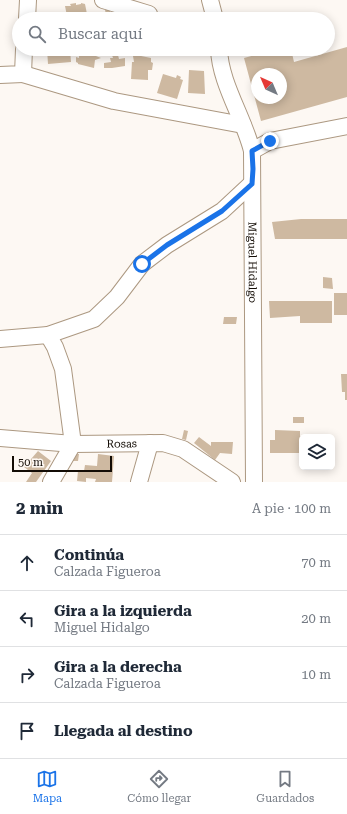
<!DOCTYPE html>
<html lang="es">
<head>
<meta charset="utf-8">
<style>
  body { margin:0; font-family:"Roboto Serif",serif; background:#f6f6f7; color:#1f2937 }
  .controls { position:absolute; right:12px; bottom:12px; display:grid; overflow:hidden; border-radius:6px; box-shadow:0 2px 10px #0003 }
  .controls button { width:36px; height:36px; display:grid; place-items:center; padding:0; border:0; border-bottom:1px solid #e0e1e3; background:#fff; color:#1f2937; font:20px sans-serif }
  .compass { position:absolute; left:251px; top:68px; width:36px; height:36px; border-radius:50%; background:#fff; box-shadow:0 2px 10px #0003; rotate:316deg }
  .scale { position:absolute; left:12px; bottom:10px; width:100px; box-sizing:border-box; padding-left:4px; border:2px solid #130c05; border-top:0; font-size:11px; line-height:14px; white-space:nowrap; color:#130c05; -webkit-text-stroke:3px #fdf8f3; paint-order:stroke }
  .stop { position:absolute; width:12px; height:12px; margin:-9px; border:3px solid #1a73e8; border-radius:50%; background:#fff }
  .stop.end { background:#1a73e8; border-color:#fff; box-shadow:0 1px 4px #0008 }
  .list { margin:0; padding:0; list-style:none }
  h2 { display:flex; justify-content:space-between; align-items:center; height:52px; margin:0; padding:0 16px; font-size:17px }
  h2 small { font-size:13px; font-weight:400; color:#747a83 }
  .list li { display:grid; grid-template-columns:26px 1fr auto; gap:12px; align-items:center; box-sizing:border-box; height:56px; padding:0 16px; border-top:1px solid #e0e1e3 }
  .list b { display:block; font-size:15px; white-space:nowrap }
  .list p { margin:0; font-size:13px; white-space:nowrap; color:#747a83 }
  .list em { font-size:13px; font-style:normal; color:#747a83 }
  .icon { flex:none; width:22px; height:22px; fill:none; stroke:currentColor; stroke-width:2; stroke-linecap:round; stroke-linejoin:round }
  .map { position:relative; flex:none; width:347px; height:482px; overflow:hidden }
  .search { position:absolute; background:#fff; box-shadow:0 2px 10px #0003; left:12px; right:12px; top:12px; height:44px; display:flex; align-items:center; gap:10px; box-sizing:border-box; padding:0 14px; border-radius:22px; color:#747a83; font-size:15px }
  .sheet { height:276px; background:#fff }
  nav { display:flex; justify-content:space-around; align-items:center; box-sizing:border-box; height:56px; border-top:1px solid #e0e1e3; background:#fff; font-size:11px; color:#747a83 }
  nav a { display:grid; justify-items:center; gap:2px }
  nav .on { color:#1a73e8 }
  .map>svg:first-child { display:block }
  .building { fill:#ceb9a1; fill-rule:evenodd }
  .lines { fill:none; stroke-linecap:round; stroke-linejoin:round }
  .minor-casing { stroke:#ac9881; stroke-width:18 }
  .minor { stroke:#fff; stroke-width:16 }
  .route { stroke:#1a73e8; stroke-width:5 }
  .labels { text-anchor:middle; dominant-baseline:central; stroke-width:4; stroke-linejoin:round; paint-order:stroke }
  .street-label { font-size:11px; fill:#130c05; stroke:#fdf8f3 }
</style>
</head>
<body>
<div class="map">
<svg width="347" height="482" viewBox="0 0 347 482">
  <rect width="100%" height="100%" fill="#fdf8f3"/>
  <path class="building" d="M76 3V5L81 4V3L85 4 88 19H70L69 15 67 16 65 6H71L70 4Z
    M105 10H110L111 19H101L100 15H106Z
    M116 10 121 11 123 19H114V13Z
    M347 47V97L261 121 244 58 278 49H291L294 62ZM257 74H281V98H257Z
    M47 49H70L71 62 48 64Z
    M80 49 98 50 96 56 101 58 95 60 94 68 78 64V63L76 62V57L79 58V56L76 55V51L80 52Z
    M112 55H118L119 59 125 58V66L112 68H104V63L111 62 110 58H113Z
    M133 56H141L151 58V62L153 63 152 70H148V80L131 79 132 62H134Z
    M189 70 204 71 205 94 188 93Z
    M163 74 176 78 177 75 181 77 180 79 183 80 177 99 157 93Z
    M301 219H347V239H275L272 222Z
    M323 277 332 278 333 289 323 288Z
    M334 293H347V315H334Z
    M269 301H332V323H300V316L270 318Z
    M224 317H237L236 324H223Z
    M341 374H347V400H345V392H342Z
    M293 417H304V423H293Z
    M184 430 188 431 186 440 182 439Z
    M275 430 300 431V436H302V457H300L299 453H270V440H275Z
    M199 437 211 446V442H233L232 454 220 453 215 460 194 443Z
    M38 451 51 461 36 482H26L32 473 24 467Z
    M70 454H79L78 461H69Z
    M98 454 114 456 112 482H95L96 479 86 478V482L77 481 78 471H84L85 465 97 466Z"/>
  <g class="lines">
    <g class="minor-casing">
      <g id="minor">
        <path d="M103 0 149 14"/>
        <path d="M210 0 215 19"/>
        <path d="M27 19 28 0"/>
        <path id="s1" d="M219 49C220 83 244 118 252 151L254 482"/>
        <path d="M23 74 114 101 243 125"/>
        <path d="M0 75 23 74 24 49"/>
        <path d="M252 151 270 141 347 126"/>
        <path d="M48 335 55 347 63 369 73 444 51 482"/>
        <path d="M0 339 48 335 94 319 117 297 142 264 167 245 222 211 251 184"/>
        <path id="s2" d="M0 438 73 444 163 443 183 449 232 482"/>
        <path d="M139 482 150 443"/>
      </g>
    </g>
    <use href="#minor" class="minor"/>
  </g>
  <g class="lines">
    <path class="route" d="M142 264 167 245 222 211 252 184 253 169 252 151 270 141"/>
  </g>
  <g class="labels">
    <g class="street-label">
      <text stroke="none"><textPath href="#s1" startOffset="219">Miguel Hidalgo</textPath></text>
      <text stroke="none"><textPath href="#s2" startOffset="122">Rosas</textPath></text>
    </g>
  </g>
</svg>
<div class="controls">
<button><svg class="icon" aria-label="layers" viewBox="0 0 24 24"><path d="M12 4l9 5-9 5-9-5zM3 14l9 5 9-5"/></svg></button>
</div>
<svg class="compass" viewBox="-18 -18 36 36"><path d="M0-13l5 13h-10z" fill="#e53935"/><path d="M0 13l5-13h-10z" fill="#747a83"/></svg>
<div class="scale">50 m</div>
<div class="stop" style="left:142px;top:264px"></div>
<div class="stop end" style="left:270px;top:141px"></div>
<div class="search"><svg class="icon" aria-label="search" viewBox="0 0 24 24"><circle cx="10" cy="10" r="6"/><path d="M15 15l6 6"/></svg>Buscar aquí</div>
</div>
<section class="sheet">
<h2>2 min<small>A pie · 100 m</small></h2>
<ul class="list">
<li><svg class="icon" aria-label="ahead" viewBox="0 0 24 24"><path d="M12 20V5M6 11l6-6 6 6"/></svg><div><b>Continúa</b><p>Calzada Figueroa</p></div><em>70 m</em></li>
<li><svg class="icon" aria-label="left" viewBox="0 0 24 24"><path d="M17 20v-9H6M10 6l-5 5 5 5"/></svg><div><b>Gira a la izquierda</b><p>Miguel Hidalgo</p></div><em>20 m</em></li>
<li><svg class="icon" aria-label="right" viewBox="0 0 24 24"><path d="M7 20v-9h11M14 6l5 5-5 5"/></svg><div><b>Gira a la derecha</b><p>Calzada Figueroa</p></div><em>10 m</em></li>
<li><svg class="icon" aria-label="arrive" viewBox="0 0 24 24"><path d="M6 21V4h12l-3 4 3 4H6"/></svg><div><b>Llegada al destino</b></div></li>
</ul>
</section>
<nav>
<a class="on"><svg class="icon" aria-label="map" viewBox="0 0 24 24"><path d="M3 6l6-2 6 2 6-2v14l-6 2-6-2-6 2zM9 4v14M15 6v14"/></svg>Mapa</a>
<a><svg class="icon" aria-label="directions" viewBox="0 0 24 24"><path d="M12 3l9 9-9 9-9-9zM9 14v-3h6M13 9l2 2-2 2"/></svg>Cómo llegar</a>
<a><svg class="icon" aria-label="saved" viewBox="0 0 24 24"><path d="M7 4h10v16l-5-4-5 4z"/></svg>Guardados</a>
</nav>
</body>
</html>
